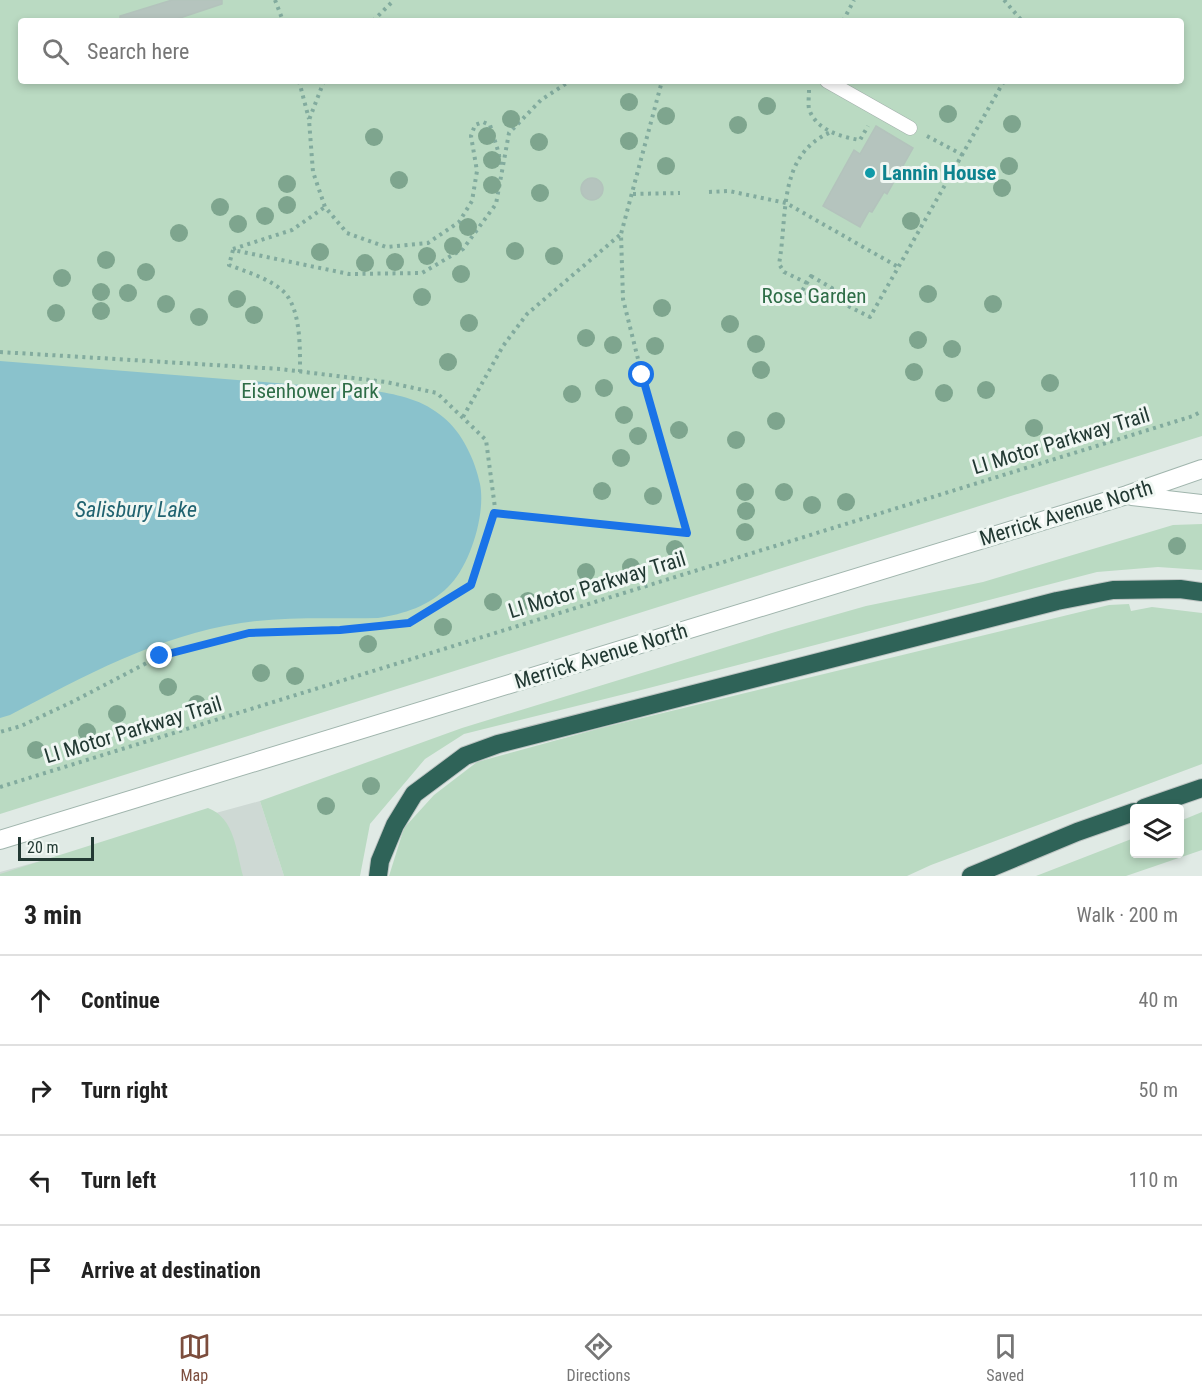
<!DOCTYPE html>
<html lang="en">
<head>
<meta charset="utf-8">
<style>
  body { margin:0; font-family:"Roboto Condensed",sans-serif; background:#f6f6f6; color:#222 }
  .controls { position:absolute; right:18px; bottom:18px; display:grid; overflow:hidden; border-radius:6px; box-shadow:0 3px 9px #0003 }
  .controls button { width:54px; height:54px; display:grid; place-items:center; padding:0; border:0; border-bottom:2px solid #e0e0e0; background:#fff; color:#222; font:30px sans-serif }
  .scale { position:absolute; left:18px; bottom:15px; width:76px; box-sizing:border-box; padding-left:6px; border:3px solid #223933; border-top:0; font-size:16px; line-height:21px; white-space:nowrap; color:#223933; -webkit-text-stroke:4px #f0f7f3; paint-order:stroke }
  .stop { position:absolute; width:18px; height:18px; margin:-14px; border:4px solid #1a73e8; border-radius:50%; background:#fff }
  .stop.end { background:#1a73e8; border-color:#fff; box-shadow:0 2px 6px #0008 }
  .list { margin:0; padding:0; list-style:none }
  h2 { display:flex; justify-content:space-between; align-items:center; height:78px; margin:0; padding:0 24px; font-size:26px }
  h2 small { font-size:20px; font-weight:400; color:#767676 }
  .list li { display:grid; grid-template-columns:39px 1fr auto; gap:18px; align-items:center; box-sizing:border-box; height:90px; padding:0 24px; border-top:2px solid #e0e0e0 }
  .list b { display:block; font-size:22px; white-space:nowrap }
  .list em { font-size:20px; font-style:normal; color:#767676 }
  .icon { flex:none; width:33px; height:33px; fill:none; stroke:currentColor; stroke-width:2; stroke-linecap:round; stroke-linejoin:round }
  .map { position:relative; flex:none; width:1202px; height:876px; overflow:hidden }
  .search { position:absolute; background:#fff; box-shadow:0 3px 9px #0003; left:18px; right:18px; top:18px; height:66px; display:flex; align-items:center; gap:15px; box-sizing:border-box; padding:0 21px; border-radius:6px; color:#767676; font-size:22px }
  .sheet { height:438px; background:#fff }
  nav { display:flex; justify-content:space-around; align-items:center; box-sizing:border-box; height:84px; border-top:2px solid #e0e0e0; background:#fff; font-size:16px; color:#767676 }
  nav a { display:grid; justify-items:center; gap:3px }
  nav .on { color:#7c4d3d }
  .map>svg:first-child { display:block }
  .built { fill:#ced9d4 }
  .green { fill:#badac2; fill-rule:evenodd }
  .water { fill:#8ac2cc }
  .building { fill:#b5c4be; stroke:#b3c3bc; stroke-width:1.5 }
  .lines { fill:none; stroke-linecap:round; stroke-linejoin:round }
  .service-casing { stroke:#a3b1ac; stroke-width:15 }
  .secondary-casing { stroke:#a0b5ad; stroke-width:20 }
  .motorway-casing { stroke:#bdc4c2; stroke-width:20 }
  .path { stroke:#82ab9e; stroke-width:4; stroke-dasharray:3 4.5; stroke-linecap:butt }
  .service { stroke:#fff; stroke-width:14 }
  .secondary { stroke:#fff; stroke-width:18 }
  .motorway { stroke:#2f6358; stroke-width:18 }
  .tree { fill:#7ea58e }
  .route { stroke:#1a73e8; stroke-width:8 }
  .culture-dot { fill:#0f9aa8; stroke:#f0f7f3; stroke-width:2 }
  .labels { text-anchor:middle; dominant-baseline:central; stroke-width:6; stroke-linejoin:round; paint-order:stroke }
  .culture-label { font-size:21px; font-weight:bold; fill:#0d838f; stroke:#f0f7f3; text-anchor:start }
  .park-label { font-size:21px; fill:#2e6d47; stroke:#f0f7f3 }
  .street-label { font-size:21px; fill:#223933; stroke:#f0f7f3 }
  .water-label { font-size:22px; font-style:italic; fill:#206370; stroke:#f0f7f3 }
</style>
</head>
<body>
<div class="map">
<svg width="1202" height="876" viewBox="0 0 1202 876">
  <rect width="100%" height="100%" fill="#e0eae5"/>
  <path class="built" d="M260 801 284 876H0V872Z"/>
  <path class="green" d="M0 0H1202V436L0 814ZM21 21H1181V81H21Z
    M1202 524V570L1158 567 1097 572 645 689 464 734 425 759 370 824 360 876H284L260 801 462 728 785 629 866 606 983 582 1173 525Z
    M1129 604 1131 611 1152 607 1202 613V764L931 865 907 876H389L404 828 434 795 477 762 601 728 1109 605Z
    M208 808C235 818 236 852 243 876H0V874Z
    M1202 812V850L1126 876H1036L1134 838V854H1180V821Z"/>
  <path class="water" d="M0 361 375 391C400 395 423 400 443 417 462 432 475 460 480 484 486 514 470 566 448 587 429 606 404 614 378 618 333 619 286 616 241 623 157 636 84 676 10 715L0 718Z"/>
  <path class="building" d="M172 0H222V4L171 21H120V16Z
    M876 126 913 148 887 194 884 192 872 212 869 211 860 227 823 206 854 150 860 154Z
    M581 189a11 11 0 1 1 22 0a11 11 0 1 1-22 0Z"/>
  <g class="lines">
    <g class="service-casing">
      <path id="service" d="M827 81 910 128"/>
    </g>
    <g class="secondary-casing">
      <path id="secondary" d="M1132 496 1202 504
        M0 840 1127 495 1202 469"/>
    </g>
    <g class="motorway-casing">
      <path id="motorway" d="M1144 808 1202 788
        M378 876 380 861 395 825 414 794 465 756 498 744 1057 601 1113 590 1180 589 1202 592
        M971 876 1077 832 1134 812"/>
    </g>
    <path class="path" d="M275 0 283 21
      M1004 0 1022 21
      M373 21 394 0
      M843 21 854 0
      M299 81 309 119
      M324 81 309 120 313 172 325 207 347 233 386 247 428 243 459 222 472 201 477 171 471 136 475 125 483 122 490 125 499 154 500 169
      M809 90C809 96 808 104 809 109 816 130 841 137 860 140L868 126
      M927 136 963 155
      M709 192 729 191 786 203 900 268
      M633 194 680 193
      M233 249 292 230 325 207
      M811 276 832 288 825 303 802 291Z
      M807 283 784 272 779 264C788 215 777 155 831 132
      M828 296 870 317 1004 81
      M0 352 280 369 386 382 437 393 486 440 495 508 471 585 409 623 340 630 249 633 160 656 74 701 21 726 0 732
      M300 372C300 349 301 311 285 293 271 279 247 272 229 265L233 250 349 274 422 273 463 249 496 204 509 133 541 100 570 81
      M463 417 503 346 527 314 621 234
      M494 513 687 533 642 375 623 299 621 234 662 81
      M0 787 1193 416 1202 411"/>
    <use href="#service" class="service"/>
    <use href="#secondary" class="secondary"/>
    <use href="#motorway" class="motorway"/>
  </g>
  <g class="tree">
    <circle cx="629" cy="102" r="9"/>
    <circle cx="767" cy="106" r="9"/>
    <circle cx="948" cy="114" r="9"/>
    <circle cx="666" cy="116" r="9"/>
    <circle cx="511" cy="119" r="9"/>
    <circle cx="1012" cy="124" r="9"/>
    <circle cx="738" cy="125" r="9"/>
    <circle cx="487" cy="136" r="9"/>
    <circle cx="374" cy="137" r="9"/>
    <circle cx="629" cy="141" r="9"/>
    <circle cx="539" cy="142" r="9"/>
    <circle cx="492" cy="160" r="9"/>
    <circle cx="666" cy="166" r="9"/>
    <circle cx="1009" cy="166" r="9"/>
    <circle cx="399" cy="180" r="9"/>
    <circle cx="287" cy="184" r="9"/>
    <circle cx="492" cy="185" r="9"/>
    <circle cx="1002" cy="188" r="9"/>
    <circle cx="540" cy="193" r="9"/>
    <circle cx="287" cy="205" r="9"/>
    <circle cx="220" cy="207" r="9"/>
    <circle cx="265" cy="216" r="9"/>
    <circle cx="911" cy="221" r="9"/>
    <circle cx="238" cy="224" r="9"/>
    <circle cx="468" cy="227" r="9"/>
    <circle cx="179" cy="233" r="9"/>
    <circle cx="453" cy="246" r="9"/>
    <circle cx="515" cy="251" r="9"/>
    <circle cx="320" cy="252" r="9"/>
    <circle cx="427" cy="256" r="9"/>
    <circle cx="554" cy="256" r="9"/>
    <circle cx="106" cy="260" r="9"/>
    <circle cx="395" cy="262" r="9"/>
    <circle cx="365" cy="263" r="9"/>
    <circle cx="146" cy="272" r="9"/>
    <circle cx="461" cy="274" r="9"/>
    <circle cx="62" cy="278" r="9"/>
    <circle cx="101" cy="292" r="9"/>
    <circle cx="128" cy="293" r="9"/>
    <circle cx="928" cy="294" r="9"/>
    <circle cx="422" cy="297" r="9"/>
    <circle cx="237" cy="299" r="9"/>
    <circle cx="166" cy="304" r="9"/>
    <circle cx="993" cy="304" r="9"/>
    <circle cx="662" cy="308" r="9"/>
    <circle cx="101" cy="311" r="9"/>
    <circle cx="56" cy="313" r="9"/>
    <circle cx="254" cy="315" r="9"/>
    <circle cx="199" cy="317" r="9"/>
    <circle cx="469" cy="323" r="9"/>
    <circle cx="730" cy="324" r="9"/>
    <circle cx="586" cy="338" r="9"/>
    <circle cx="918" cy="340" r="9"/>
    <circle cx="756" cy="344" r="9"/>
    <circle cx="613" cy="345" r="9"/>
    <circle cx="655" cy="346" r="9"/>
    <circle cx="952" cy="349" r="9"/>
    <circle cx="448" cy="362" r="9"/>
    <circle cx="761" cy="370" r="9"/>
    <circle cx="914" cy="372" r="9"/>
    <circle cx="1050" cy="383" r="9"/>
    <circle cx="604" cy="388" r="9"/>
    <circle cx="986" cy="390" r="9"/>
    <circle cx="944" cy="393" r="9"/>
    <circle cx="572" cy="394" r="9"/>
    <circle cx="624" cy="415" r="9"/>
    <circle cx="776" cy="421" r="9"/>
    <circle cx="1034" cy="428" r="9"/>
    <circle cx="679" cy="430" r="9"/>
    <circle cx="638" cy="436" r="9"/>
    <circle cx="736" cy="440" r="9"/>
    <circle cx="621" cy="458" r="9"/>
    <circle cx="602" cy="491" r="9"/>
    <circle cx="745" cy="492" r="9"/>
    <circle cx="784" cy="492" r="9"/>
    <circle cx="653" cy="496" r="9"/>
    <circle cx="846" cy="502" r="9"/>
    <circle cx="812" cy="505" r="9"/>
    <circle cx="746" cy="511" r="9"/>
    <circle cx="745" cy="532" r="9"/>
    <circle cx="1177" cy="546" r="9"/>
    <circle cx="675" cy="549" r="9"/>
    <circle cx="631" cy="567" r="9"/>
    <circle cx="586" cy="572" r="9"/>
    <circle cx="528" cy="601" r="9"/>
    <circle cx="493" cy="602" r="9"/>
    <circle cx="443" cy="627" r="9"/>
    <circle cx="368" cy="644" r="9"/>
    <circle cx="261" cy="673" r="9"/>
    <circle cx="295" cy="676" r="9"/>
    <circle cx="168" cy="687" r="9"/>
    <circle cx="197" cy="704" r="9"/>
    <circle cx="117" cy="714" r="9"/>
    <circle cx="87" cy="732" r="9"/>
    <circle cx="36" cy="750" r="9"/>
    <circle cx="371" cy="786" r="9"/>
    <circle cx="326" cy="806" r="9"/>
  </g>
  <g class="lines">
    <path class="route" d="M160 656 249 633 340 630 409 623 471 585 494 513 687 533 642 375"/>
  </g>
  <circle class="culture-dot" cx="870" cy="173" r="6"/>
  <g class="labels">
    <g class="culture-label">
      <text x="882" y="173">Lannin House</text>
    </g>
    <g class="park-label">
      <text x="814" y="296">Rose Garden</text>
      <text x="310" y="391">Eisenhower Park</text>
    </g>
    <g class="street-label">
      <text transform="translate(1061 441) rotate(-17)">LI Motor Parkway Trail</text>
      <text transform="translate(1066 513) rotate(-17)">Merrick Avenue North</text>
      <text transform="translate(597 585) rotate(-17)">LI Motor Parkway Trail</text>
      <text transform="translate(601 656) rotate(-17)">Merrick Avenue North</text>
      <text transform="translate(133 730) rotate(-17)">LI Motor Parkway Trail</text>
    </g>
    <g class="water-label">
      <text x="136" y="509">Salisbury Lake</text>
    </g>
  </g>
</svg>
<div class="controls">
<button><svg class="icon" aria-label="layers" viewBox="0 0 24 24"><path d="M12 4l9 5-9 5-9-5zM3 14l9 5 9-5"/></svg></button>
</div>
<div class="scale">20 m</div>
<div class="stop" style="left:642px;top:375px"></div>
<div class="stop end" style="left:160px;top:656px"></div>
<div class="search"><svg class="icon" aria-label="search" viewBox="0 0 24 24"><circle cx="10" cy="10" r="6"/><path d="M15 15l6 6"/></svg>Search here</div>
</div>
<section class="sheet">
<h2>3 min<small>Walk · 200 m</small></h2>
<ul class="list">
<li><svg class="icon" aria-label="ahead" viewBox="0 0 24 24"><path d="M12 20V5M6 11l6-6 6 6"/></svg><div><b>Continue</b></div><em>40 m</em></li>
<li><svg class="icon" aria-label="right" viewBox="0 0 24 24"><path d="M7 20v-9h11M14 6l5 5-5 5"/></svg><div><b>Turn right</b></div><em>50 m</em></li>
<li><svg class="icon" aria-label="left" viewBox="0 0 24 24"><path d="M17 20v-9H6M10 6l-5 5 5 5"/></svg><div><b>Turn left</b></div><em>110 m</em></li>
<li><svg class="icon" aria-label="arrive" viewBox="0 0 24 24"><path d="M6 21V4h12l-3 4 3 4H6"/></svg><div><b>Arrive at destination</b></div></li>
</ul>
</section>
<nav>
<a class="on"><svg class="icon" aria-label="map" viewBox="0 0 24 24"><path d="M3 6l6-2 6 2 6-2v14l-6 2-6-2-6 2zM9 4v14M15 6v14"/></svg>Map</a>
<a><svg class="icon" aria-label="directions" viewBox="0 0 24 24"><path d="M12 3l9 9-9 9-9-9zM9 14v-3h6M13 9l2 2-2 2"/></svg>Directions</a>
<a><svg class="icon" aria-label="saved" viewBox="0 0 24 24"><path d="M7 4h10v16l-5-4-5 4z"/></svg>Saved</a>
</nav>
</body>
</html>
